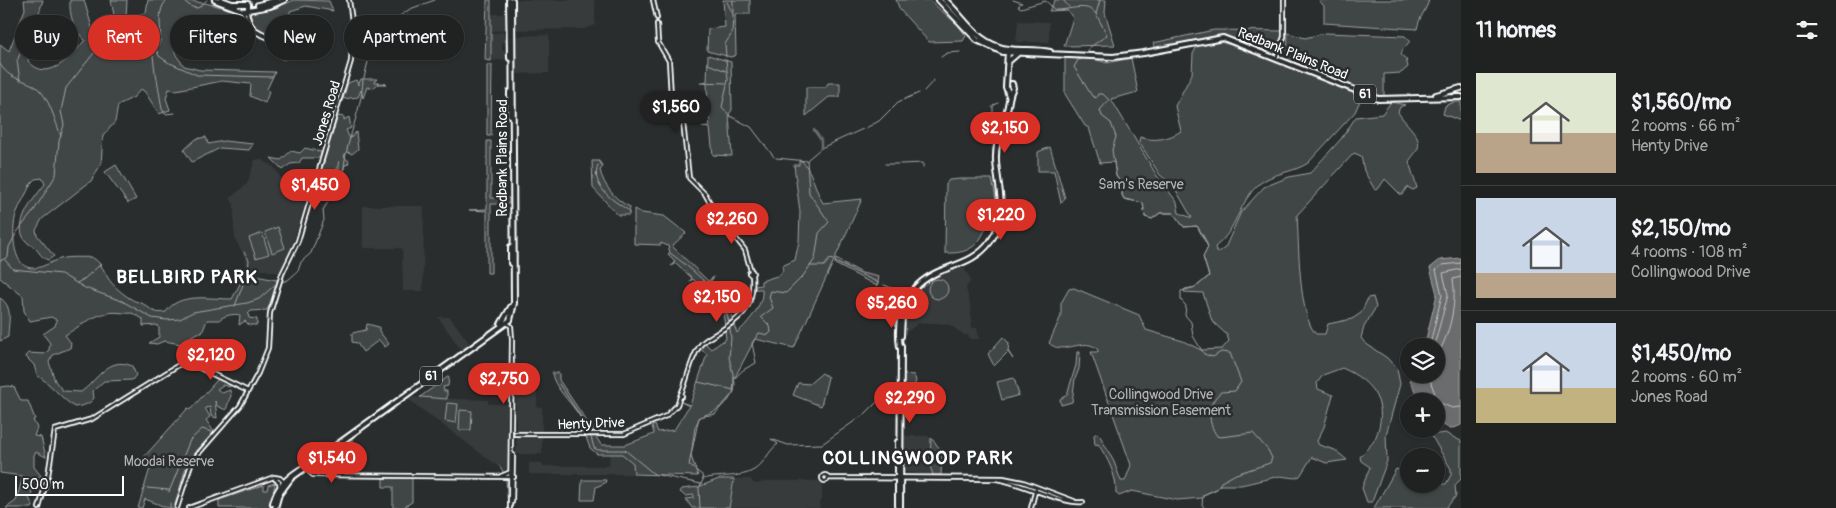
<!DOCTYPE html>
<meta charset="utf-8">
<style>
body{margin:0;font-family:Pangolin,sans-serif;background:#2d2f2f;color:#f1f3f6;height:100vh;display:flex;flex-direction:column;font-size:19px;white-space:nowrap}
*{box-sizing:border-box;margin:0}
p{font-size:16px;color:#a2a4a5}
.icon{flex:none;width:28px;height:28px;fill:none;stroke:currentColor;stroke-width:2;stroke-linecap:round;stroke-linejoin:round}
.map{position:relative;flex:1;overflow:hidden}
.details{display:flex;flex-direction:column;background:#202222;width:375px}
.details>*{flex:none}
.top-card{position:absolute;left:15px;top:15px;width:475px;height:45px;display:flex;gap:10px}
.controls{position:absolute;left:1400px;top:338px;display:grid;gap:10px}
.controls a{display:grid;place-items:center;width:45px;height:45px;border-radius:50%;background:#202222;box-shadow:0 1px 4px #0004,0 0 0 1px #3d3f40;font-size:25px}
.scale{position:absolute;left:15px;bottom:12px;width:109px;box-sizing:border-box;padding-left:5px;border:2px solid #fff;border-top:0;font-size:14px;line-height:18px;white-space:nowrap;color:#fff;-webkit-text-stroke:4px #2a2d2e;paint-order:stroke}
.price{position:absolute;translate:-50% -42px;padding:0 11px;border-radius:18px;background:#d93025;color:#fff;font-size:16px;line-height:32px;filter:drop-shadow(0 1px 2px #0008)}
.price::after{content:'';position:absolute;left:50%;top:30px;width:15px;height:11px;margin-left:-8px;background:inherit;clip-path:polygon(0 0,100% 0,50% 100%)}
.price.on{background:#222;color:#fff}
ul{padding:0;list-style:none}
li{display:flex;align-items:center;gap:15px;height:125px;padding:0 15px}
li+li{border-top:1px solid #3d3f40}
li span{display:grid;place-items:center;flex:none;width:140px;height:100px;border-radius:0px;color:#555}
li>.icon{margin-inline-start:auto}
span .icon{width:60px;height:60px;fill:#fffc;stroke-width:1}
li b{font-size:21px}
h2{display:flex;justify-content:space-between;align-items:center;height:60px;padding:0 15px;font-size:21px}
.tag{padding:0 18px;border-radius:22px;background:#202222;box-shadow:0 1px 4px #0004,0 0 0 1px #3d3f40;font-size:18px;line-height:45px}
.tag.on{background:#d93025;color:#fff}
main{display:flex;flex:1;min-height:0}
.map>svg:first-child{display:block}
.built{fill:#373a3b}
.green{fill:#414445;stroke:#a0a2a2}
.water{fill:#6a6c6d;stroke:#a6a7a7}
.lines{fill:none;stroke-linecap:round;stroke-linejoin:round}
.shore{stroke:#c3c4c5;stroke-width:1}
.stream{stroke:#a6a7a7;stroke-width:1}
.canal{stroke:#6a6c6d;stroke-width:2.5}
.minor-casing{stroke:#fff;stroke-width:6}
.major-casing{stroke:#fff;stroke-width:8}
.minor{stroke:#2a2d2e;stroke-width:2.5}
.major{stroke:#2a2d2e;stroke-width:4}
.labels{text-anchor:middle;stroke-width:5;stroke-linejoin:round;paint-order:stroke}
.shield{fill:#2a2d2e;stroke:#bfc0c0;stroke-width:1}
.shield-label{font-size:12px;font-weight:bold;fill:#fff}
.street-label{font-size:14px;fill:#fff;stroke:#2a2d2e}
.park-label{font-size:14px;fill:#b3b4b5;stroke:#2a2d2e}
.district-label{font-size:19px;font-weight:bold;letter-spacing:1px;fill:#fff;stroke:#2a2d2e}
</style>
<main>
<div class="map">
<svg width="1461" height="508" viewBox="0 0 1461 508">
<rect width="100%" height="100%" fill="#2a2d2e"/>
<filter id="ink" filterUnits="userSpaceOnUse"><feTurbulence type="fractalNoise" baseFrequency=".02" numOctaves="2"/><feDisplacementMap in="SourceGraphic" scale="10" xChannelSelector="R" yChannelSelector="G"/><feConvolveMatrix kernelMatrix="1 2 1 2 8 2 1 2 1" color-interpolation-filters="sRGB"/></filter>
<g filter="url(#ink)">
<path class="built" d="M514,0H595V25L584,29L516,30Z
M491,14H507V30L491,31Z
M1018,21L1049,22V42H1016Z
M508,32V42H502V50H508V59L491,61V33Z
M549,35V73L515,74V36Z
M260,159L274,167L288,189L307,197L292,246L279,273L266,270L247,271L246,260L235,239L234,229V204L230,198L247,184L255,160Z
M363,206H424L423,291H403L402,248H363Z
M963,266L971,280L966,288L971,308V328H977L979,339H970L968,335H964L950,325L936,323H919L908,331L903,330L906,309L918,289L938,275Z
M438,317H450L470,344L461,350Z
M516,380H537V407H542V432H516Z
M405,397L488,400V404H509V470H504L501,465L499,467Z
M903,436H928L930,439V465L933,475L903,472Z
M517,437H542V454H516Z
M610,454H622L634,463V474H529V463H542L543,466H609Z
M329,455L339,473L313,472L312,468Z
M734,479H751L753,483L757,484L768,481H819L822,484V500L819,504L820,508H729Z"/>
<path class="green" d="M24,0H43L31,39L28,61C48,84 71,57 85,40C74,31 69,15 70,0H84L93,31L115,20L111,0H127L126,17L146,13L148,0C179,0 213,0 241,15L242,22L236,25L174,27L173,45L176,55L184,66L200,70L275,72L267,89L269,92L265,103L250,96L251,84L222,81L176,90L169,89L166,98L170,110L159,114L145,92L141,89L134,97L118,105L115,122L103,136L101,164L91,181L42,219L36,230L37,235L54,256L48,260C40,257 40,252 34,247C31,245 27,243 25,240C12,223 36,196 45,184L42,178L35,179L31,183C27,193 20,204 16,214C12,228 11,266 31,268C42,269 49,262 60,259C69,256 81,258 91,257C100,261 103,269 108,278C112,285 124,295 131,299C135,302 141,302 145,305C153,311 156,314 166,312C179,292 210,299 232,299L242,280L255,276L277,280L275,293L267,310L251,311L248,314L249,318L257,319V325H249L245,321L239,325L240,315C234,313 223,316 219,320H207L202,333H197L190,337L189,342L196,350L193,357H184L186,354L181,344L164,341L157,344L149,343L159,337V328L157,325L143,326V319L132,313C124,314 116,311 108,313C93,315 79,327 65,335L71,343L70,348L53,355L49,362L55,381L63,391L81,392C97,381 108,355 132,366L136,375L132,380L104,381L93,391L94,398C89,405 82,406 74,407C60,397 51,384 37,375L34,365L26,357L28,353L44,354L49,350L50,343L43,334L55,326L57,320L51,317L30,321L24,311L23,296L0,278V44L9,51L25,9Z
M294,0L329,1L333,11L306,6L290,11L288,39H291V48L286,47L279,38L254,27L250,13L276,8Z
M487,0H491V61L485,60Z
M723,0H750V14H735L736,55L731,57L707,51L708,29L725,27Z
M896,0H929L958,25L966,36L963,41L929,42L900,10Z
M1055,0H1106L1105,13L1115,45L1064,46L1073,18L1067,10L1049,11Z
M1319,0H1429C1426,11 1419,17 1417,29L1324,23V6Z
M1214,30L1283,31L1277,49L1271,52L1219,35L1155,49L1153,43Z
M1288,33L1305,38L1325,33L1405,36L1410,41L1403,49L1401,55L1406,59L1408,67L1401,73L1384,74V97L1378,96L1287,59Z
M1216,41C1267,52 1313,78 1362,96L1355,112L1308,163C1293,173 1274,172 1259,184C1239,201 1236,232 1215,247L1217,253L1225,248L1241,212L1264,187L1289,177L1310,173L1341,139L1356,117L1382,114L1391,102L1405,105L1400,107L1398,112C1403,122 1422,135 1418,148C1417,152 1411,157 1409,162L1417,188L1413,190L1407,187L1402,195L1400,194L1385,179L1379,188L1375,190L1364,171L1361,156L1354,153L1297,215C1299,242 1298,316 1316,334H1325L1328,324L1352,319L1361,313L1368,298L1373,297L1376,307L1364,327L1361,338L1365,343L1387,358L1397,369L1400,384L1386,435L1387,461L1372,502H1367L1362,488L1370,467L1361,461L1360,457C1364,451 1372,445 1375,439C1390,405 1373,381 1342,368L1323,375L1317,383L1318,389L1333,395L1324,427L1317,441L1319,445L1335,450L1347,460L1326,463L1312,457L1300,476L1295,478L1280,476L1241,485H1220C1215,492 1206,491 1202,498L1177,500L1132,491L1119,496L1116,493C1117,476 1108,459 1098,444L1095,445L1094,435L1097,433L1100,436L1114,462L1121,481H1125L1131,465L1091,352H1098V350C1085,335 1063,357 1049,343L1061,316V303L1069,289L1074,288L1139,315L1146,330L1183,341L1201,350L1222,349L1229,341L1227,335L1212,321L1203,293L1184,292L1185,289L1196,287L1209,276L1203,257L1208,247L1197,226L1184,227L1173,213H1160L1152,219L1145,217L1143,203L1124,199L1122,195L1123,186L1116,176L1114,162L1100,163L1089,128L1085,126L1065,94V58L1088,57L1107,63L1131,58L1138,92L1111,99L1157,176L1177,202L1179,213L1192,218L1177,192L1169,182L1160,175L1139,142L1140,137C1154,142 1169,139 1181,131L1175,106L1192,74L1193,54L1197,46Z
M708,55L731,62L732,110L729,114L732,156L713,155L710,128L702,127L710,126L709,117H684L694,111L696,113L708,111L707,83H700L707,81Z
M487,65H492L491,136H487Z
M361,79H377L374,82L387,84H378L373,88L367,87L363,98L361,90L358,97L343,99L348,83L356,80L358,85Z
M828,83H840V97H829L806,116V87H826Z
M1454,102H1461V121L1443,114L1445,106Z
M338,116L344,117V120L349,117L351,128L346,130L350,139L356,132L358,149L352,154L348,152L345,154L344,157L349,161L348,164L345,165L342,174L343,180L339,177V161L336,173L332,171L329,174L326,172V179L319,178Z
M206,137L208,144L224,141L253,144L249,150L220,148L192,162L184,150L196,139Z
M487,141H491V198H509V204H491V273H487V211L469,210L487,209Z
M1050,147L1065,198L1061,203L1054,171H1038V152Z
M305,148L321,152L320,158H302L299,163L290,164L283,170L271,158L281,160L291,151L300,153Z
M592,161H599L603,167L600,170C603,185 616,201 630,207L629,215H618L593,188Z
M799,161H802C813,172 815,190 823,203L862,199L794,348L755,339L734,379L733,393L728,401L715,411L700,417L695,427L691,456L698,476L634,474L633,463L622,454H597L590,448L586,437H596L601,445H625L654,434L652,426L655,425L658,432L674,430L689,406L681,402L690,405L707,354L699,348L704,342L711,349L726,339L725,330L734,325L737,333C748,323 764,305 762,289H755V286L761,285V281L780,275L783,270L782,266L795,260L799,241L800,212L794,165H799Z
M116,165L136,199L128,203L105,172Z
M960,179H992C994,190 998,200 994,211C992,214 989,217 988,221C981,245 970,254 945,253L946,184L949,180Z
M634,209L642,213L664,216L686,233L672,246L708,281L714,277L710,282L721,294L727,291L722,296L730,309L733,321L725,326L723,313L719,306L713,307L718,304L693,279L689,282L692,278L676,263L671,266L675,261L668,254L670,252L668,246L661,243V245L634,244Z
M278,227L285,248L272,253L265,232Z
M262,233L269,254L256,258L249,238Z
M836,259L862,273L879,277L877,286L835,264Z
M928 289a10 10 0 1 1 20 0a10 10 0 1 1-20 0Z
M882,290L897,297L896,308L877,304Z
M0,298C14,307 8,322 8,337L0,341Z
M367,324L379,327V331L389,344L385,347L379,340L363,352L357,343L352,342V333L366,330Z
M1003,337L1009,343L1008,351L1013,359L1008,352L994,366L988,354Z
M1077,352H1080L1079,369L1075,379L1072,402L1061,405L1060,399L1067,395L1076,365Z
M552,373H559V380L588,423H593V432H585C585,412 554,392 552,373Z
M822,373L828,377L821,406L793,395L798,383L809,384Z
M903,374L914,375L916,381L912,391H903Z
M449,376L448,386L443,387L444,391H447V399L420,397Z
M1014,378L1019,395L1002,400L997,382Z
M218,379L232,385L229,387L223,385L217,389L222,393L230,390L231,396C228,401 228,405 226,410L217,406L215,401L217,418L211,416L210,407L205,408L210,417L206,420L214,432L188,460L174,508H168L145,499L142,508H138L151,465L144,457L188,408L191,409Z
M9,386L14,387L21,401H28L35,419L33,420L37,428L34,436L41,437L46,457L36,452L34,455V467L42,477H37L31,486L32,494L29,498L33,506L32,508H6L16,501L23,476L0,473V387Z
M447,403L458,404L456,423L445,421Z
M460,410L472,411L471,430H459Z
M1445,433L1461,441V479L1455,485L1456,496L1446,508H1374L1396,469L1409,473V484H1446L1451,475V469L1431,435Z
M352,438L353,473H339L331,454Z
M931,438L942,451L941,475H933L930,466Z
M383,478H412V502L402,508H393V487H383Z
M719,479H734L729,508H692L686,499L694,498V495L685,496L680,492L682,489L698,487Z
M582,480H606L605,483L596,487L594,500H581Z
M275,483L271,508H219V500L264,485V490H267L268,485Z"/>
<path class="water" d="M1461,258V425C1450,431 1446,427 1436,420V401H1420L1410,381L1414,374H1436V346H1421L1423,339H1426L1437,294L1430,268L1440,260Z"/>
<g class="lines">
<path class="shore" d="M1427,346L1431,340L1442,295L1436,270L1442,265L1461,263
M1434,346L1448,295L1443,273L1461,269
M1436,357C1450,335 1457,304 1453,279L1461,277
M1432,374L1431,383L1438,402L1452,408L1461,407"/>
<path class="stream" d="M182,0L192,7L198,8L207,0
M1013,0L1022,3L1018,6L1021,8L1045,1C1051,3 1051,10 1058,10C1069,10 1088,2 1096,14
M1063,0L1069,7
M1100,0L1096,14L1107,35L1089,48L1085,58L1078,60L1074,67L1092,96L1096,98L1098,94H1103L1109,100L1100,110L1102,116L1111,123L1116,137L1112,150L1116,176L1123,186L1122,195L1124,199L1143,203L1145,217L1152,219L1160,213H1173L1184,227L1197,226C1201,232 1206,239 1208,247L1203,257L1209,276L1196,287L1181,291V300L1186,306L1185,315L1191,322L1193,336L1204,354L1213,357L1221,352L1230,353L1241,382L1235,391L1221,392C1207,403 1207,422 1217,436L1220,437L1253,433L1268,450L1272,458L1270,463L1236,474L1221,482L1217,489L1203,495L1202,505L1205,508
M727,2L733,14L732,33
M733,12V0
M374,40L389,47
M152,48L155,72
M156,49L159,56L169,63
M726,57L725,44L731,35
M941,57L947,53L960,52
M18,59L26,37L28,21
M17,60L20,81
M726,60L728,80L722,107L730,116L751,127L774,157
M170,63L197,75L272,77
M0,64C9,80 23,78 36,87C49,96 55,121 61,136
M708,64L726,71
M156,73L162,109L165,114L175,113
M364,78L375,33L410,9L435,0
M700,82L726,83
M924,91L934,80
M989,121L993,115V106L998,103
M866,128L879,121L898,102L919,93
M776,158L807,161
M885,164H898
M900,164L923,163V167
M598,165C590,186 613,201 628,210
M330,199L344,185C340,150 362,115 363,79
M244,252L249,260L248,271
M670,253C693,270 723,293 729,322
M5,260L13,269L61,274L85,288L122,301L152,318L167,320L180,319L193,312L247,303L259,299L277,283
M0,261L8,257L9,247L17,232L33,212L56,175L59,141L64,125L61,111L66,88L98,48L115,33L131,28L145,45L155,48C168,41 152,14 167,0
M835,262L879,283
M810,266H824L830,259L833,260
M282,282L288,280L298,271L301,262L311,253L324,220L323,210L328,202
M77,283L84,279L101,264
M884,285L897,290
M235,306L244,282
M734,379L743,370L756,363L752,343L759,333L768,335L771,332L770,326L761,317L773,308L769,297L771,291L786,293L803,276L815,259L819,233L829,222L809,193L807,160L821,148L863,129
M698,382L734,390
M559,384L586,424L588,432
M591,437L594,448L598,450H625L654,474L701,484
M183,459H189
M500,466L504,473
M506,479L508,508
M703,479C719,474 740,479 754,470C765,463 768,451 778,444L771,439L788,445L822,444L866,413L879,400L892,396
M147,488L169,490
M169,492L190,440L202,429L212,432
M170,508V503
M700,508L699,488L703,480L702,475L689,465L699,417L715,414L734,392L735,383L729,357L731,339L730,328"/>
<path class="canal" d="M814,130L821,140V148"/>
<defs>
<path id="minor" d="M653,0L657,18
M247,11C250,41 275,28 285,52
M243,12L253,31L278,42L282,52
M657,24L658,42L669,61L671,96L683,122L689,178L705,194L716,213
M281.5 54a2.5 2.5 0 1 1 5 0a2.5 2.5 0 1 1-5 0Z
M1276,58L1284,37V0
M716,217H719V213
M719,217L745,250L751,271
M752,271L753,273L751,275L749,273Z
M507,323L511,326L512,339L510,508
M681,394C688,379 690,360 699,347C703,340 711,337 717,333C743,317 755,307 752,275
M515,434H624L666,416L677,405L681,394L682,396L680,397
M305,468L313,475L514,477
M822 478a3 3 0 1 1 6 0a3 3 0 1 1-6 0Z
M501,476L511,472
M871,477L1003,478L1023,482L1074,501
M828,478L996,479C1022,482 1062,505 1083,502
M275,479L279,482L280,487
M512,502L513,455
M39,508L48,476L55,430L92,419L185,361L248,391
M177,508L192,461L240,406L258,373L268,348L270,313L282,274L298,241L351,61L353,28L349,0
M189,508L274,477L280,478L285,483
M1031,508L1036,488"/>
<path id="major" d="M215,0L244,11L248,10V4H242
M221,0L232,4H242
M509,0L510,58
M939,0L977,40L1003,52L1113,57L1144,53L1223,38L1378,99L1461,97
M945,0C965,18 977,45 1008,49C1022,51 1036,49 1050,52
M258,5L277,0
M248,10L270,6L284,0
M1008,51L1006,87L1009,96
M1010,60L1018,53
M510,92V115
M1436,95L1461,88
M511,247V263
M501,324L511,307
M901,336L902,316
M900,347C895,314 907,286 938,272C957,264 977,260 990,242C1009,215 998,191 996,161C995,143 1002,127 1007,110C1009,103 1009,94 1013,88L1012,84
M273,503C277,487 287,478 301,469
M275,508L279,494L291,478L510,320L514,303L512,0
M898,508V442
M900,508L901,346"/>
</defs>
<use href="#minor" class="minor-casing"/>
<use href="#major" class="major-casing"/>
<use href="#minor" class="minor"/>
<use href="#major" class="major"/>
</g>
</g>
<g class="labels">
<g class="shield">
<rect x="1354" y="84.5" width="22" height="19" rx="4"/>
<rect x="420" y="366.5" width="22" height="19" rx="4"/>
</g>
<g class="shield-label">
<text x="1365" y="98">61</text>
<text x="431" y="380">61</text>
</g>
<g class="street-label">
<text transform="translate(1293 53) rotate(22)" y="5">Redbank Plains Road</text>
<text transform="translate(326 113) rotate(-73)" y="5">Jones Road</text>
<text transform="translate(502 158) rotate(-90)" y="5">Redbank Plains Road</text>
<text transform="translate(591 423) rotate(-2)" y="5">Henty Drive</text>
</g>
<g class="park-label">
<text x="1141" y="189">Sam's Reserve</text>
<text x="1161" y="399">Collingwood Drive<tspan x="1161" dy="16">Transmission Easement</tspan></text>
<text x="169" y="466">Moodai Reserve</text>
</g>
<g class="district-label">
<text x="187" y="283">BELLBIRD PARK</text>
<text x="918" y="464">COLLINGWOOD PARK</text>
</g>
</g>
</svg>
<div class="controls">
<a><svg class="icon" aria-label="layers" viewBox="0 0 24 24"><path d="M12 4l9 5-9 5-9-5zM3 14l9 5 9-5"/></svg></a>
<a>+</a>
<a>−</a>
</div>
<div class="scale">500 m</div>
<b class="price on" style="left:676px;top:133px">$1,560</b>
<b class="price" style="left:1005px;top:154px">$2,150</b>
<b class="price" style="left:315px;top:211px">$1,450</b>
<b class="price" style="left:1001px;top:241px">$1,220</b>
<b class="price" style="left:732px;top:245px">$2,260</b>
<b class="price" style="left:717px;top:323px">$2,150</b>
<b class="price" style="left:892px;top:329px">$5,260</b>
<b class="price" style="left:211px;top:381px">$2,120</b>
<b class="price" style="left:504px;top:405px">$2,750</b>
<b class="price" style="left:910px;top:424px">$2,290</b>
<b class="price" style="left:332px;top:484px">$1,540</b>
<div class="top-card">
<a class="tag">Buy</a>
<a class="tag on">Rent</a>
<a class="tag">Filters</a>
<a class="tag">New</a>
<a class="tag">Apartment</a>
</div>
</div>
<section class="details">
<h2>11 homes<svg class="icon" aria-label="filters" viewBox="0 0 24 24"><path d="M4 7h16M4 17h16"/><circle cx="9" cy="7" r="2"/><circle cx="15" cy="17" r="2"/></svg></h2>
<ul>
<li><span style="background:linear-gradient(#dfe7d0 60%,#b9a48a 0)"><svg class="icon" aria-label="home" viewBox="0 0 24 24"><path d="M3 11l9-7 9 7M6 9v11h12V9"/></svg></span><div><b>$1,560/mo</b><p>2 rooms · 66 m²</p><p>Henty Drive</p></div></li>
<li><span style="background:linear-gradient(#c9d6e8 75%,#b9a48a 0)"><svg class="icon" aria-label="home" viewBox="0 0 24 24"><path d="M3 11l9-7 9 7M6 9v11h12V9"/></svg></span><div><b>$2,150/mo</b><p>4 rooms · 108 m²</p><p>Collingwood Drive</p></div></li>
<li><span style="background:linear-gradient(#c9d6e8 65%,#c2b280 0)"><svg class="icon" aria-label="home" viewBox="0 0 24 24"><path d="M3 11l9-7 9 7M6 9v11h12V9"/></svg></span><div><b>$1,450/mo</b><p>2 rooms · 60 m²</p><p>Jones Road</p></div></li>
</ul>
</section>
</main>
